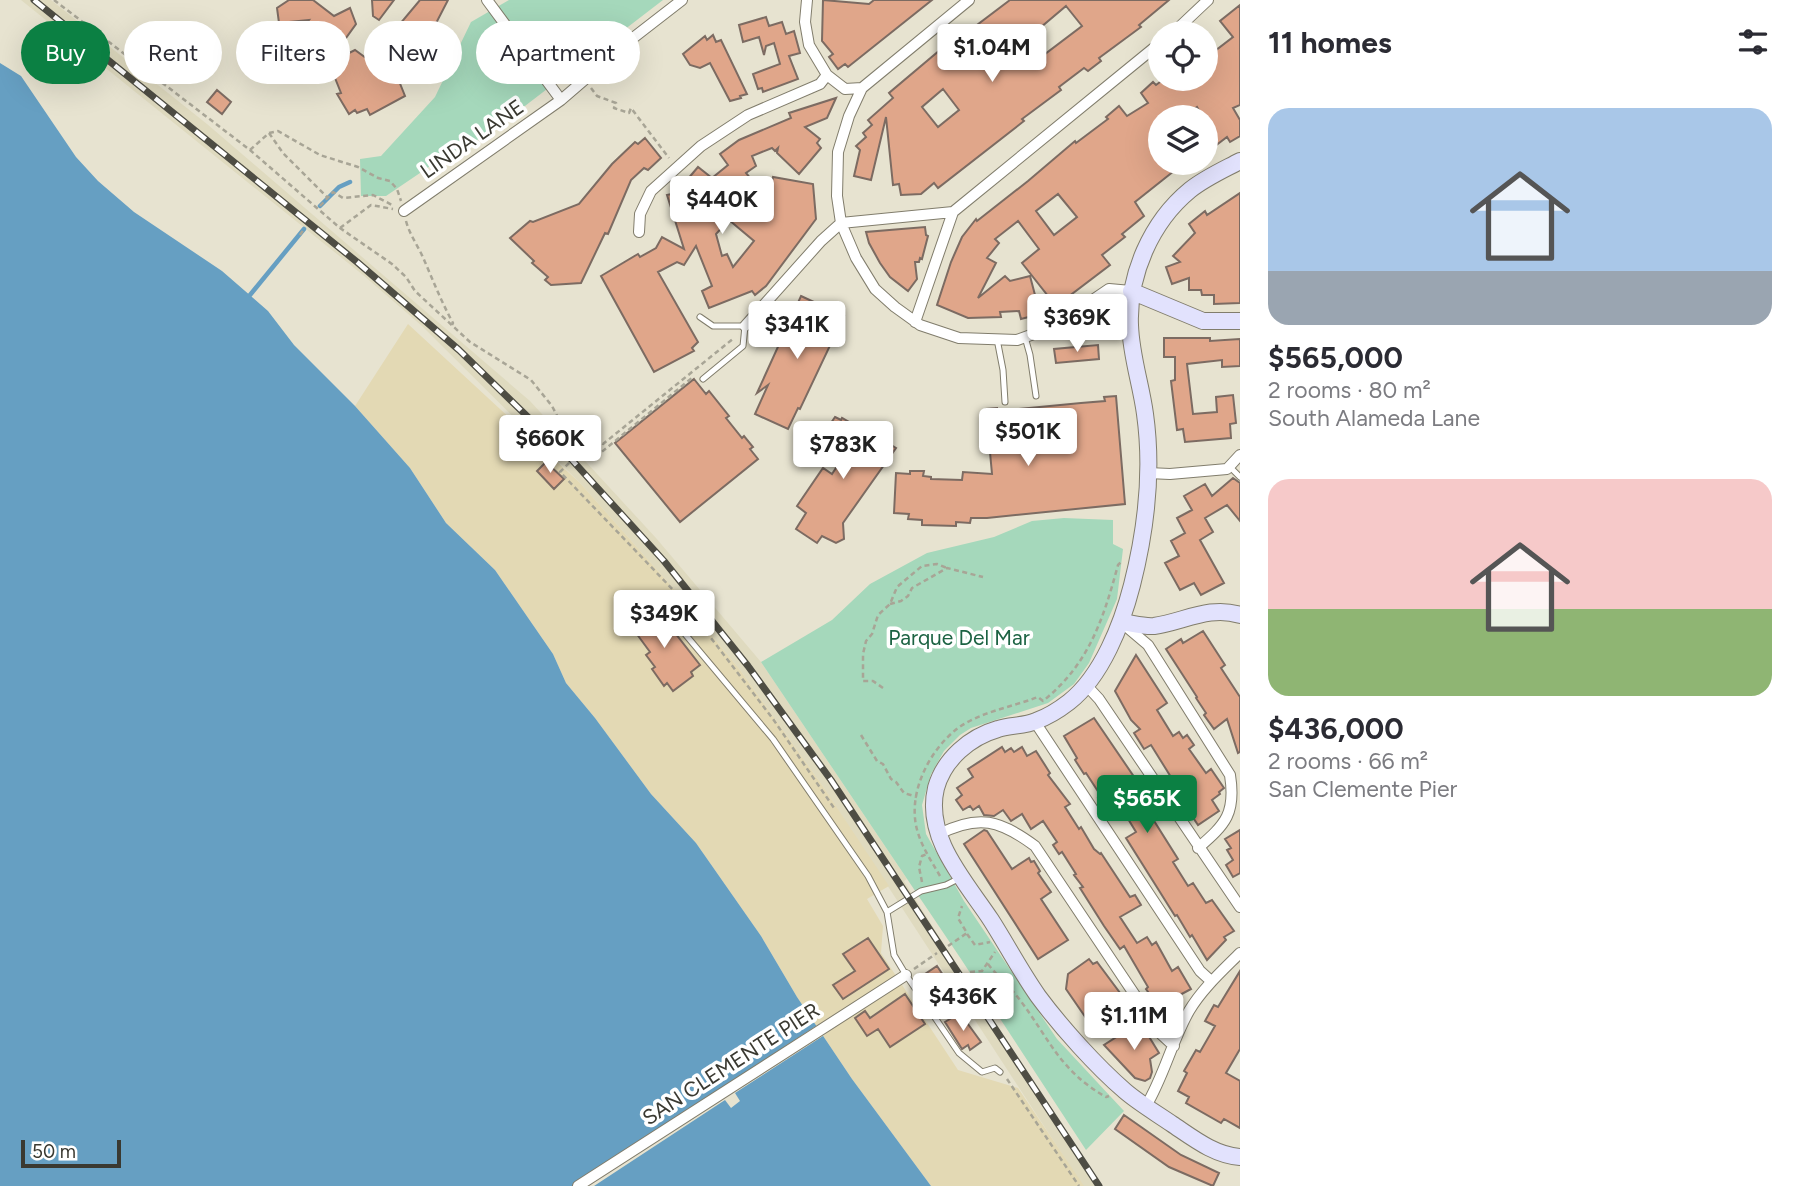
<!DOCTYPE html>
<meta charset="utf-8">
<style>
body{margin:0;font-family:Figtree,sans-serif;background:#f2f2f3;color:#2b2b33;height:100vh;display:flex;flex-direction:column;font-size:26px;white-space:nowrap}
*{box-sizing:border-box;margin:0}
p{font-size:23px;color:#7c7c81}
.icon{flex:none;width:38px;height:38px;fill:none;stroke:currentColor;stroke-width:2;stroke-linecap:round;stroke-linejoin:round}
.map{position:relative;flex:1;overflow:hidden}
.panel{display:flex;flex-direction:column;background:#fff;width:560px}
.panel>*{flex:none}
.hud{position:absolute;left:21px;top:21px;width:665px;height:63px;display:flex;gap:14px}
.fabs{position:absolute;left:1148px;top:21px;display:grid;gap:14px}
.fabs a{display:grid;place-items:center;width:70px;height:70px;border-radius:50%;background:#fff;box-shadow:0 7px 28px #0002;font-size:35px}
.scale{position:absolute;left:21px;bottom:18px;width:100px;box-sizing:border-box;padding-left:7px;border:4px solid #3a3931;border-top:0;font-size:19px;line-height:24px;white-space:nowrap;color:#3a3931;-webkit-text-stroke:5px #fff;paint-order:stroke}
.price{position:absolute;translate:-50% -60px;padding:0 16px;border-radius:7px;background:#fff;color:#222;font-size:23px;line-height:46px;filter:drop-shadow(0 2px 4px #0008)}
.price::after{content:'';position:absolute;left:50%;top:42px;width:21px;height:16px;margin-left:-10px;background:inherit;clip-path:polygon(0 0,100% 0,50% 100%)}
.price.selected{background:#0b8043;color:#fff}
ul{padding:0;list-style:none}
li{display:grid;align-content:center;gap:14px;height:371px;padding:0 28px}
li span{display:grid;place-items:center;height:217px;border-radius:21px;color:#555}
li>.icon{margin-inline-start:auto}
span .icon{width:126px;height:126px;fill:#fffc;stroke-width:1}
li b{font-size:30px}
h2{display:flex;justify-content:space-between;align-items:center;height:84px;padding:0 28px;font-size:30px}
.chip{padding:0 24px;border-radius:32px;background:#fff;box-shadow:0 7px 28px #0002;font-size:24px;line-height:63px}
.chip.selected{background:#0b8043;color:#fff}
main{display:flex;flex:1;min-height:0}
.map>svg:first-child{display:block}
.built{fill:#dfdabf}
.green{fill:#a5d8bb}
.sand{fill:#e3d9b4}
.water{fill:#669fc2}
.pier{fill:#e7e3d0}
.lines{fill:none;stroke-linecap:round;stroke-linejoin:round}
.stream{stroke:#669fc2;stroke-width:4.5}
.building{fill:#e0a68a;stroke:#7c6b62;stroke-width:2;fill-rule:evenodd}
.lane-casing{stroke:#817d6c;stroke-width:7}
.street-casing{stroke:#817d6c;stroke-width:12}
.secondary-casing{stroke:#817d6c;stroke-width:18}
.path{stroke:#a8a596;stroke-width:2.5;stroke-dasharray:5 3.5;stroke-linecap:butt}
.lane{stroke:#fff;stroke-width:5}
.street{stroke:#fff;stroke-width:10}
.secondary{stroke:#e2e2fd;stroke-width:16}
.rail-casing{stroke:#4e4d44;stroke-width:7}
.rail{stroke:#fff;stroke-width:4.5;stroke-dasharray:13;stroke-linecap:butt}
.labels{text-anchor:middle;stroke-width:7;stroke-linejoin:round;paint-order:stroke}
.street-label{font-size:21px;fill:#3a3931;stroke:#fff}
.park-label{font-size:21px;fill:#1c6343;stroke:#fff}
</style>
<main>
<div class="map">
<svg width="1240" height="1186" viewBox="0 0 1240 1186">
<rect width="100%" height="100%" fill="#e7e3d0"/>
<path class="built" d="M21,0H51L207,124L530,401L656,538L761,662L907,879L904,881L955,962L1101,1186H1083L822,785L740,670L673,588L580,483L422,326L363,275Z"/>
<path class="green" d="M509,0H663L487,135L448,154L386,196H361L360,159L381,156L435,97L471,22Z
M1064,518L1113,520V544L1123,549L1117,599L1089,663L1074,684L1048,703L971,728L960,735L944,751L931,774L922,805L926,834L964,901L1057,1039L1124,1111L1086,1150L961,959L761,662L832,620L870,584L927,553L994,537L1032,521Z"/>
<path class="sand" d="M408,324L580,483L673,588L740,670L822,785L889,886L867,899L883,926L881,953L958,1070L1018,1088L1084,1186H931L852,1079L797,997L761,936L696,843L651,794L595,718L566,683L553,654L495,570L446,523L410,468L355,406Z"/>
<path class="water" d="M0,63L21,76L76,157L98,181L134,212L222,271L268,311L294,345L355,406L410,468L446,523L495,570L553,654L566,683L595,718L651,794L696,843L761,936L797,997L852,1079L931,1186H0Z"/>
<path class="pier" d="M819,1024L826,1034L735,1093L740,1101L731,1108L725,1100L594,1186H572Z"/>
<g class="lines">
<path class="stream" d="M320,206L339,187L350,182
M250,295L304,229"/>
</g>
<path class="building" d="M289,0H313L334,16L350,8L356,24L333,56L316,43L312,47L297,35L309,20L279,23L277,8Z
M372,0H394L379,20L373,16Z
M420,0H448L431,33L406,66L395,71L405,96L370,115L367,109L357,113L355,110L349,114L337,94L341,93L329,63L355,50L370,61L374,56L377,63L376,53L382,45L384,49L399,25Z
M823,0L869,4L874,0H932L848,67L845,64L838,69L829,57L833,54L822,41Z
M1010,0H1169L1139,25L1141,27L1099,58L1101,61L1088,71L1084,68L1059,87L1061,90L1022,119L1024,121L938,188L934,183L921,194L901,195L899,184L893,185L886,117L871,180L854,176L860,150L856,146L866,137L863,133L872,125L868,120L893,98L889,93L959,34L961,37ZM1066,6L1082,26L1041,57L1027,39ZM943,89L959,110L938,127L922,107Z
M1240,5V105L1233,108L1240,120V136L1230,142L1227,137L1215,146L1206,132V117H1203L1197,107L1185,116L1179,108L1168,117H1160V163H1184L1135,202L1144,216L1122,234L1125,237L1102,255L1110,265L1056,306L1022,263L1039,249L1018,221L995,239L999,243L987,258L996,263L978,298L1005,276L1010,281L1030,276L1040,314L1021,319L1019,311L1000,312L1001,317L968,318L937,305L951,262L962,237L976,219L977,221L1028,181L1075,141L1076,143L1108,119L1106,117L1119,106L1127,116L1148,103L1141,93L1153,82L1156,85L1164,79H1206V74L1211,69L1207,63L1214,58L1211,54L1233,37L1220,21ZM1058,194L1077,217L1054,235L1036,211Z
M766,17L769,26L782,22L786,34L794,31L800,53L789,56L798,79L763,92L762,88L758,89L753,74L780,64L774,43L766,46L764,55L759,37L743,42L739,25Z
M713,35L716,42L721,40L747,94L740,96L741,98L730,101L710,63L700,68L690,65L683,54L705,36L707,40Z
M217,90L231,102L222,114L207,102Z
M836,98L827,118L805,127L820,139L817,143L821,148L799,174L777,153L778,148L775,151L772,148L752,156L756,166L746,173L768,200L773,177L813,184L816,219L766,286L755,295L752,291L709,308L702,291L712,286L696,246L684,265L677,262L658,272L698,342L692,348L694,351L654,372L601,276L638,254L640,257L656,248L662,237L684,249L667,195L676,193L698,167L712,178L728,165L720,154L739,140L791,118L789,113ZM729,220L754,241L733,267L727,254L722,256L716,234Z
M645,138L661,158L648,170L644,168L631,180L608,234L605,233L581,283L551,285L545,280L548,277L532,263L534,261L510,238L530,221L533,222L579,204L612,164L635,142L638,144Z
M1240,193V303L1214,304V295H1202L1201,290H1189V278L1172,284L1166,267L1180,262L1173,256L1195,233L1189,224L1205,211L1207,215Z
M925,227L926,235L928,236L922,259L920,258L919,262H915L917,279L908,291L890,277L880,263L869,243L866,232Z
M801,296L844,316L800,409L798,408L788,429L755,414L768,385L757,393Z
M1164,338H1210V341L1240,339V366L1222,367V360L1187,364L1193,414L1217,412L1216,397L1233,395L1236,423L1230,424L1231,438L1185,442L1183,429L1177,430L1171,381L1175,380V357H1164Z
M1098,345L1099,359L1056,363L1054,349Z
M694,379L706,394L709,391L729,416L726,418L742,438L744,436L753,447L750,449L758,459L680,522L615,443Z
M1116,396L1125,504L987,518H971L970,523L956,522V526L922,525V520L908,519L909,514L894,513L896,473L910,474V471H924L923,476L931,477V479L962,480L963,472L992,474L986,409L997,408V411L1081,403L1105,401L1104,397Z
M835,417L841,420L842,418L865,431L875,427L883,433V440L896,448L843,523L844,539L836,543L822,536L817,543L796,529L806,513L797,506L823,468L832,474L843,457L836,450L842,440L832,434L834,429L829,426Z
M546,462L564,479L554,489L537,471Z
M1233,478L1240,483V521L1227,505L1205,518L1213,532L1200,540L1224,583L1201,595L1194,583L1180,590L1165,563L1179,556L1171,541L1185,533L1177,518L1192,510L1184,496L1205,484L1212,496Z
M649,607L671,636L675,633L700,665L691,672L693,676L673,691L667,683L664,686L652,669L655,667L646,655L650,652L628,622Z
M1203,631L1225,665L1221,668L1240,697V752L1238,753L1227,719L1214,729L1204,715L1206,713L1196,698L1197,697L1166,649L1181,639L1183,643Z
M1136,655L1167,703L1157,710L1173,736L1179,732L1183,738L1187,735L1194,745L1189,749L1206,773L1211,769L1224,788L1219,792L1220,794L1212,800L1219,811L1198,825L1176,792L1179,790L1151,745L1144,749L1134,733L1140,729L1131,720L1115,691Z
M1094,718L1158,812L1151,816L1178,859L1173,862L1188,886L1193,883L1206,903L1212,900L1234,931L1224,937L1226,940L1207,960L1192,935L1190,937L1177,915L1175,916L1126,838L1136,832L1122,809L1110,817L1098,798L1101,796L1086,773L1084,774L1075,760L1077,758L1064,736Z
M1002,747L1005,752L1011,748L1014,752L1022,747L1027,756L1036,751L1050,773L1048,775L1070,804L1065,807L1079,829L1081,827L1094,849L1100,854L1101,853L1130,897L1135,895L1141,905L1120,917L1137,943L1147,937L1152,945L1156,942L1172,971L1178,967L1191,989L1176,997L1181,1006L1170,1022L1146,989L1148,987L1124,946L1120,949L1104,926L1080,888L1083,887L1074,875L1076,874L1062,852L1059,854L1053,845L1057,842L1043,821L1031,829L1022,814L1011,821L1003,810L994,816L984,815L979,806L973,810L970,806L963,810L956,800L962,795L957,788L973,777L968,769Z
M984,830L987,831L1012,869L1029,858L1031,862L1034,861L1040,871L1038,873L1051,892L1041,899L1068,940L1038,959L964,844Z
M1240,830V873L1233,877L1226,865L1233,860L1227,850L1231,848L1225,839Z
M868,938L889,969L843,999L833,985L855,971L843,954Z
M1089,959L1093,964L1097,962L1123,997L1086,1018L1066,989L1068,974Z
M937,966L951,987L936,997L922,976Z
M1240,971V1049L1226,1073L1240,1081V1128L1224,1119L1221,1123L1186,1103L1189,1097L1178,1091L1187,1073L1184,1071L1196,1050L1200,1052L1215,1026L1205,1021L1214,1005L1218,1007Z
M905,994L925,1024L890,1047L878,1029L867,1036L855,1018L865,1011L870,1018Z
M958,1014L963,1021L965,1020L981,1042L970,1050L968,1045L962,1049L945,1022Z
M1140,1022L1159,1053L1150,1059L1152,1072L1150,1078L1145,1081L1135,1078L1104,1045Z
M1124,1115L1181,1155L1219,1173L1213,1186L1169,1167L1115,1129Z"/>
<g class="lines">
<defs>
<path id="lane" d="M700,317L713,326H745L743,346L703,379
M1025,337L1030,355L1036,396
M997,339L1003,370L1005,402
M1230,467L1240,477
M659,603L773,739L868,876L887,912L894,955L906,975L959,1053L982,1072L995,1068L1000,1072
M887,912L921,891L946,885L960,878"/>
<path id="street" d="M487,0L561,100
M807,0L805,22L809,45L827,75L845,89L862,88
M969,0L862,88L849,116L838,152L837,196L841,223L856,258L875,289L895,307L920,325L959,338L1017,340L1053,327L1109,289L1131,291
M1173,33L1208,0
M404,211L561,100L633,38L682,0
M841,223L953,212
M639,232L640,214L651,191L701,146L748,115L820,84L827,75
M915,322L953,212L1160,43
M745,326L821,241L841,223
M1148,473L1170,474L1227,469L1240,455
M1122,623L1148,645L1230,775C1236,813 1226,824 1198,848
M1086,685L1099,699L1240,907
M1035,722L1200,971L1211,981
M939,834C979,814 1000,820 1035,846L1161,1034L1174,1046
M1146,1106C1164,1076 1172,1041 1189,1011C1202,989 1222,971 1240,953
M578,1186L906,975"/>
<path id="secondary" d="M1240,161C1223,170 1205,178 1190,190C1151,222 1128,275 1130,325C1131,356 1141,384 1145,414C1153,471 1146,530 1132,585C1122,624 1102,676 1069,702C1060,709 1047,717 1036,721C1025,726 1010,725 998,729C970,737 944,759 936,788C924,838 966,882 991,920C1007,945 1021,972 1038,996C1061,1027 1096,1066 1125,1091C1139,1103 1156,1113 1172,1124C1193,1138 1214,1155 1240,1157
M1131,291L1203,321H1240
M1121,622C1131,623 1144,627 1154,626C1183,622 1210,605 1240,615"/>
</defs>
<use href="#lane" class="lane-casing"/>
<use href="#street" class="street-casing"/>
<use href="#secondary" class="secondary-casing"/>
<path class="path" d="M54,0L250,150L340,228L392,264L406,277L415,291L470,342L531,380L552,406L564,429L577,442L578,454L560,472L678,595L773,719L834,808
M591,88L597,96L616,103L614,108L629,113L631,108L669,158
M269,133L283,153L328,198
M250,150L269,133L278,131L320,155L358,167L378,178L390,181L397,189L401,201
M320,206L333,192L343,198L373,195L394,206
M406,221C410,236 419,247 425,262C434,283 442,303 453,323L452,325
M340,228L371,205L393,209
M300,235L304,229
M578,452L596,436L603,444L734,338
M578,452L598,455L693,377
M890,604L901,601L908,596L912,588L947,568L983,577
M883,688L873,681H863V654L866,641L872,634L878,615L890,604L897,587L922,566L937,564L947,568
M861,735L877,761L883,764L891,779L896,782L904,793L917,797
M940,876C932,862 923,849 918,833C906,796 928,751 958,728C980,712 1012,707 1038,697L1043,701C1089,664 1103,620 1118,565L1122,561
M922,882L919,867L922,856L927,854
M967,934L975,945L990,942
M948,946L967,933L958,918L962,906
M988,964C998,977 1010,987 1020,1000C1050,1040 1060,1071 1106,1097L1109,1096
M914,969L937,953
M970,972L982,971L995,952
M1007,1079L1079,1186"/>
<use href="#lane" class="lane"/>
<use href="#street" class="street"/>
<use href="#secondary" class="secondary"/>
<defs>
<path id="rail" d="M34,0L357,262L459,350L572,460L664,561L748,666L831,780L1099,1186"/>
</defs>
<use href="#rail" class="rail-casing"/>
<use href="#rail" class="rail"/>
</g>
<g class="labels">
<g class="street-label">
<text transform="translate(472 139) rotate(-35)" y="7">LINDA LANE</text>
<text transform="translate(731 1064) rotate(-33)" y="7">SAN CLEMENTE PIER</text>
</g>
<g class="park-label">
<text x="959" y="645">Parque Del Mar</text>
</g>
</g>
</svg>
<div class="fabs">
<a><svg class="icon" aria-label="locate" viewBox="0 0 24 24"><circle cx="12" cy="12" r="6"/><path d="M12 2v4M12 18v4M2 12h4M18 12h4"/></svg></a>
<a><svg class="icon" aria-label="layers" viewBox="0 0 24 24"><path d="M12 4l9 5-9 5-9-5zM3 14l9 5 9-5"/></svg></a>
</div>
<div class="scale">50 m</div>
<b class="price" style="left:992px;top:84px">$1.04M</b>
<b class="price" style="left:722px;top:236px">$440K</b>
<b class="price" style="left:1077px;top:354px">$369K</b>
<b class="price" style="left:797px;top:361px">$341K</b>
<b class="price" style="left:1028px;top:468px">$501K</b>
<b class="price" style="left:550px;top:475px">$660K</b>
<b class="price" style="left:843px;top:481px">$783K</b>
<b class="price" style="left:664px;top:650px">$349K</b>
<b class="price selected" style="left:1147px;top:835px">$565K</b>
<b class="price" style="left:963px;top:1033px">$436K</b>
<b class="price" style="left:1134px;top:1052px">$1.11M</b>
<div class="hud">
<a class="chip selected">Buy</a>
<a class="chip">Rent</a>
<a class="chip">Filters</a>
<a class="chip">New</a>
<a class="chip">Apartment</a>
</div>
</div>
<section class="panel">
<h2>11 homes<svg class="icon" aria-label="filters" viewBox="0 0 24 24"><path d="M4 7h16M4 17h16"/><circle cx="9" cy="7" r="2"/><circle cx="15" cy="17" r="2"/></svg></h2>
<ul>
<li><span style="background:linear-gradient(#a9c7e8 75%,#9aa5b1 0)"><svg class="icon" aria-label="home" viewBox="0 0 24 24"><path d="M3 11l9-7 9 7M6 9v11h12V9"/></svg></span><div><b>$565,000</b><p>2 rooms · 80 m²</p><p>South Alameda Lane</p></div></li>
<li><span style="background:linear-gradient(#f6c9c9 60%,#8fb573 0)"><svg class="icon" aria-label="home" viewBox="0 0 24 24"><path d="M3 11l9-7 9 7M6 9v11h12V9"/></svg></span><div><b>$436,000</b><p>2 rooms · 66 m²</p><p>San Clemente Pier</p></div></li>
</ul>
</section>
</main>
